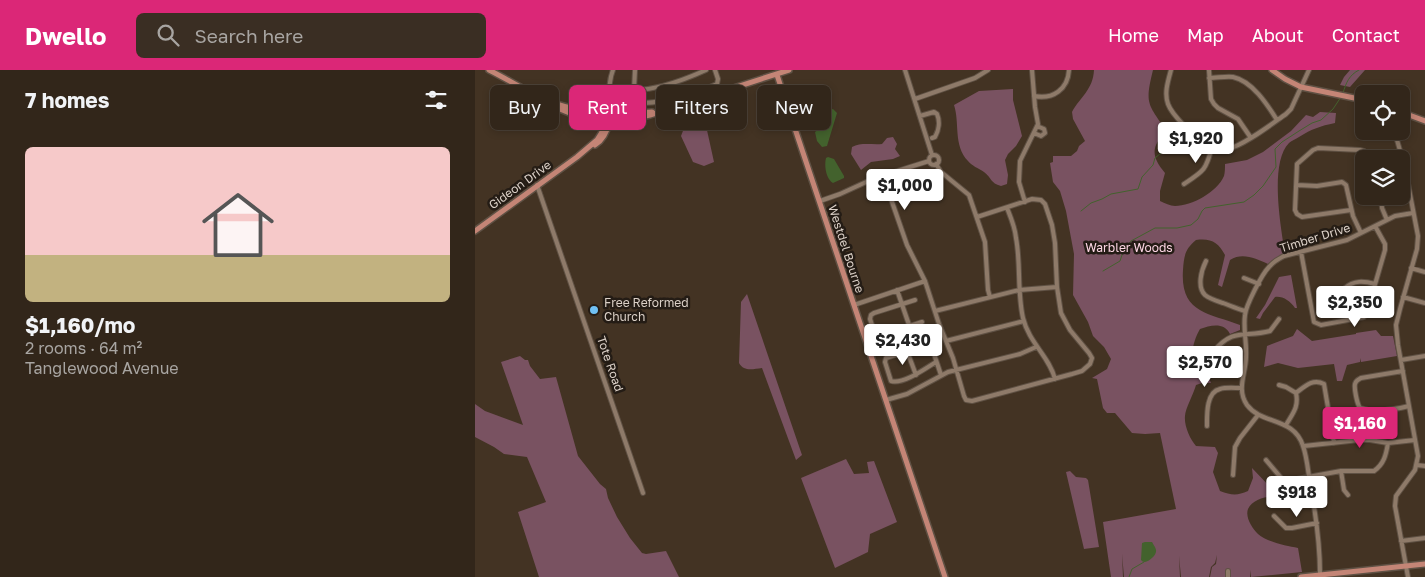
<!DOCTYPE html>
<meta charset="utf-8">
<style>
body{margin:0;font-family:"Golos Text",sans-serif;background:#3a2e23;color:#f1f3f6;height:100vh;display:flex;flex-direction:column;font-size:19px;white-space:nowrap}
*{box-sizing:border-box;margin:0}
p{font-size:16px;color:#a8a5a2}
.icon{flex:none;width:28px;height:28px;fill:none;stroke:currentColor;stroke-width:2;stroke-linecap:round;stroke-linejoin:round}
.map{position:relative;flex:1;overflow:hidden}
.side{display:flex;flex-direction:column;background:#32261a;width:475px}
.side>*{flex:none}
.hud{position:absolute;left:15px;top:15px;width:475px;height:45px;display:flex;gap:10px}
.fabs{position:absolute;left:880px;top:15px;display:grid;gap:10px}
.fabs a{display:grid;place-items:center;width:55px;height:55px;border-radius:8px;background:#32261a;box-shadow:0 2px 8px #0003,0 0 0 1px #4d4339;font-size:25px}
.price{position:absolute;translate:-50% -42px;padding:0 11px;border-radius:5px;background:#fff;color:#222;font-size:16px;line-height:32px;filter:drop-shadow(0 1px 2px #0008)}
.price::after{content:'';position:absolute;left:50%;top:30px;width:15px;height:11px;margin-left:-8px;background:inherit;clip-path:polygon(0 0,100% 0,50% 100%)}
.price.selected{background:#db2777;color:#fff}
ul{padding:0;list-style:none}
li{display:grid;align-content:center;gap:10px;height:265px;padding:0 25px}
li+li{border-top:1px solid #4d4339}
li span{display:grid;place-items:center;height:155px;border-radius:8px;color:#555}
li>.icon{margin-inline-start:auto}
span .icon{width:90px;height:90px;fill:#fffc;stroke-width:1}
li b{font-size:21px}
h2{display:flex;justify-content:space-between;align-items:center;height:60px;padding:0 25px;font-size:21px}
.tag{padding:0 18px;border-radius:8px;background:#32261a;box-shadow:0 2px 8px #0003,0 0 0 1px #4d4339;font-size:18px;line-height:45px}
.tag.selected{background:#db2777;color:#fff}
header{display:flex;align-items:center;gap:30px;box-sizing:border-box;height:70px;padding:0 25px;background:#db2777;color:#fff}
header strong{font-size:24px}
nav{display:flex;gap:28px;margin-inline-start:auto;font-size:18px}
.search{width:350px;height:45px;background:#3a2e23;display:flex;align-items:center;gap:12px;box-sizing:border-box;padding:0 18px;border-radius:8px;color:#a8a5a2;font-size:19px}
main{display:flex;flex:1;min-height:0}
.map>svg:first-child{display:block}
.green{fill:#795261}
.water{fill:#43622d}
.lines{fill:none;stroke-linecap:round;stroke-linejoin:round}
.stream{stroke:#43622d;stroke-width:1}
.minor-casing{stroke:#5f5144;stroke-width:6}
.major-casing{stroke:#5f5144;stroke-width:8}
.minor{stroke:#8e7a69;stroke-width:4}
.major{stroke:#c48576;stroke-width:5}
.poi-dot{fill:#70c1f4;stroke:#241c15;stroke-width:2}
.labels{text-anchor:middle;stroke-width:5;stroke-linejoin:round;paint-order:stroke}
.street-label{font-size:12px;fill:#dcd1c8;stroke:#241c15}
.park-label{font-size:12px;fill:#fcd5e3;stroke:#241c15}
.poi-label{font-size:12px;fill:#dcd1c8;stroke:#241c15;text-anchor:start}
</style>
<header>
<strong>Dwello</strong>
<div class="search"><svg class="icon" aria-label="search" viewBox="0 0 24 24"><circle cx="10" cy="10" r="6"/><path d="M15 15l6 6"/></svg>Search here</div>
<nav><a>Home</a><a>Map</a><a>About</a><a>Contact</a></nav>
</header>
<main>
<section class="side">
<h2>7 homes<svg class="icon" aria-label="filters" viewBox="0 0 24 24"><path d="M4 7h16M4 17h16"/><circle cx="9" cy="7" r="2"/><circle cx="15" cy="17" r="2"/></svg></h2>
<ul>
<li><span style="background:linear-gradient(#f6c9c9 70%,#c2b280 0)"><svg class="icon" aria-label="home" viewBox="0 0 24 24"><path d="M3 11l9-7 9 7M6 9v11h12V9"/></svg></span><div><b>$1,160/mo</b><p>2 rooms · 64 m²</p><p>Tanglewood Avenue</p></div></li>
</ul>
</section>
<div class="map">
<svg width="950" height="507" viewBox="0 0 950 507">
<rect width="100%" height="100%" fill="#433323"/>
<path class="green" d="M619,0H678C670,33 672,33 691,60C677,77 675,85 690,103L685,121V131C690,133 695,136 700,136C717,136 742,122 749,106C750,102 750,98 750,94L772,90L788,82L816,61L831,45L838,47L845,42L861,43L860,53C845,56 837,59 824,67C821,69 816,71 814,73C794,93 806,158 810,184L799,189L793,194C781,189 768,182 755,190L747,217L743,215L750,185C743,172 736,168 721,170C710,179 709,186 708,200C705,243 733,243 765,255V260L755,264C749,252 736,255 725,259C718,271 713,289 724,301L730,298L736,313H727L721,315C719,323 710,339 710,346C709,356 715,369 721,376L740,377L743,383L738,402L745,421C756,425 762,426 773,421L778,408L777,398L799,421L823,431V440C818,435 814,430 808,428C797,424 778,428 773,439C770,447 777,458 783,464C792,472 811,476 823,478L827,502L776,507L775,500V507H735L737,497L741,494L742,485L740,493L736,497L734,507H706L704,486L705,507H649L647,484L648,507H636L628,452L701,439L685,363L670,364L657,363L640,343H632L628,338L622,309L617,308L632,299L636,289L629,277L618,266L613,252L598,225L599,184L591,141L585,121L578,112L575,93L578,92V86H596L602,81L604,76L610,71L598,49L597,42C605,27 618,20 619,0Z
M875,0H890L875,17L865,15L869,7Z
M538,19V30L547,66L541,76L533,84L530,90L533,105L532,114L526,116C515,113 517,108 509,102C503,98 497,96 493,91C478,75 485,53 479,35L504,21Z
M223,33L228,42L239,92L229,96L218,92L206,66L211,53L213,35Z
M418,67L422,74L420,79L425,86L418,89L396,92L386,100L376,84L377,77C386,72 397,75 407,74L412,68Z
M816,205L822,238H820C815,231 808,226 800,227L788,243L785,249L781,248L790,235L804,207Z
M272,224L327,385L321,390L287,298C278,299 269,302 264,293L266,232Z
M822,259L837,271L881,264V268V263L901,260L906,266H918L922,286L886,292L885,288V292L872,295L867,311H862L859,294L823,298L803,293L789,297L792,276L818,266Z
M45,286L50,290H53L55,296L65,309L81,307L103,386L125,414L131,419L133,428L142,447L155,468L167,483L171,484L191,481L204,507H64L43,442L71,432L52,387L29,384L19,377L0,367V334L10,341L48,355L26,292Z
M371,389L379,404L394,403L392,392L399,391L422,452L395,464L393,482L360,498L326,408Z
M595,401L601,407L611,408L613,410L624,477L609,479L591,402Z"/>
<path class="water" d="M358,39L362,43L352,76L347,77L342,71L340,62L349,56L336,57L334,46L343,42Z
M353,87L359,89L369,106V108L358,113C351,109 349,96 351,88Z
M670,472H677C678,474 681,478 681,480C682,485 674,491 670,492C668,492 667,491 666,490L667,473Z"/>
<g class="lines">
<path class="stream" d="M868,23C871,13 874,5 884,0
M606,141L616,133L627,129L636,124L663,119L667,107L678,95L680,88L686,83
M628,201L645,191L648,182L656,171L680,158H702L716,155L723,149L727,141L730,138L769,132L779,125L788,116L801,97L800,79L807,72L824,61L837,53L846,50L858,39L866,27
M654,507L657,499L669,492"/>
<defs>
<path id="minor" d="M430,0L457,85
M696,0C693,11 689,23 693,34C697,45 719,67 730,73C736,77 744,79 752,79C767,77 798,53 811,44L816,39L834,0
M734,0L736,29L739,34L743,38L763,49L776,68
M734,8C742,8 751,6 758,7C777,11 792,34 802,50
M142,18L159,20L160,0
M559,26C578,30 593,19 594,0
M440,29L500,8L513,0
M141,32C151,33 160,34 169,33C192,32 222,23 242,14L243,9L240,0
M160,33L159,20C183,20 209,10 231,0
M134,39C134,27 133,12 138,0
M445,46L459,42L462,44C465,51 464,60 460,67L457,68
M922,61V70L930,98L943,166L942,179L925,239L921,255L923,275L943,386L940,400L921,426L920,436L933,507
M559,63L566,66L570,63L569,59L562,56
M701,77L716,62
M454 90a5 5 0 1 1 10 0a5 5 0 1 1-10 0Z
M461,94L466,102L494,125L510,172L513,220L515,227
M408,106L432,175L450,211L464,254L478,288L489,326L491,330L497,331L597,304L607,301L615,294L617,288L614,283L595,260L586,243L582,217L580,173L577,155L570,134L566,130L557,129L502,147
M709,114C729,101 731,100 737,77
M62,115L168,423
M822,115L842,116L867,112L871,115L878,146L886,163
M906,126L907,138L912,150
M345,131L365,124L400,108L454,91
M550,132L544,112L545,91L563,54L560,37L557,0
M532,138C536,148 540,157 541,168C546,194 542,222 548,248C554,273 574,286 580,309
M876,140L827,147L822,144L820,140L822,94L838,80L843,78L885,80C891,81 894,83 896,89
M826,182L839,252L846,255L889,247L892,242L910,180V174L900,156
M731,191C726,201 722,217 730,225C735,229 742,231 748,233C756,236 763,239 770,241
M936,198L950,202
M769,208L784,214
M870,218C879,210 889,211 900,214
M422,220L442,278
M928,227L950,233
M440,230L399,243L396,245L395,249L400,264L404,266L447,252
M379,235L450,211
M460,241L544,220L582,217
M471,271L549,251
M432,281L441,305
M739,281C759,257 770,268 795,261L804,249
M926,290L950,286
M461,292C451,298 428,315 416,311L410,292L411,288L453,275L457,278L466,305
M928,301L886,308C883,310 881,310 880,314C879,318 882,334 885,338C901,343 918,340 934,336
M804,315L811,317L821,323C824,337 818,343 811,355
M821,323C830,316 838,308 849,314L859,373
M411,330L432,324L473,302L545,284L561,277
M732,356C732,345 731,322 745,319C751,317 759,318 766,318
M829,376L884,370H895L913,373L940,370
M791,390L807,409L811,411L866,401H899C909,394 911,385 913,373
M942,395L950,396
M866,401L869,420L873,425
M758,405L760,377L765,368L783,345
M799,446L811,458H817L842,453
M926,471L950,468
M753,501V507
M845,504C845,472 841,445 835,413C833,401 832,387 828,376C819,347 787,355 772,335C761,319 771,303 771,287C772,273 768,259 770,245C771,235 787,204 794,197C798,192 803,189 809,186L872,170L920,146L938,143"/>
<path id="major" d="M14,0C50,18 86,46 129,39
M797,0L810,9L826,17L889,30
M302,5L470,507
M80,37L97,44L120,46L124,48
M124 46a7 7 0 1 1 14 0a7 7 0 1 1-14 0Z
M926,42L950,51
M138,45L142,46L160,43L177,42
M136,51L142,52L175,45L314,0
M120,75C128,70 132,62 134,52
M0,161L102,87L122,70L127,62L125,50
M826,507L950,494"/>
</defs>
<use href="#minor" class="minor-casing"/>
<use href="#major" class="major-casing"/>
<use href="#minor" class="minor"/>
<use href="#major" class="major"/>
</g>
<circle class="poi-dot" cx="119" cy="240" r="5"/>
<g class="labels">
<g class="street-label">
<text transform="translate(45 115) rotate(-36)" y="4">Gideon Drive</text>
<text transform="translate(840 168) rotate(-17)" y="4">Timber Drive</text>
<text transform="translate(371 179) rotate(72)" y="4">Westdel Bourne</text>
<text transform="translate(135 294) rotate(71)" y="4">Tote Road</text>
</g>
<g class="park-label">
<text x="654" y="182">Warbler Woods</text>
</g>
<g class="poi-label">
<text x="129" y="237">Free Reformed<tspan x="129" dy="14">Church</tspan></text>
</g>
</g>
</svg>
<div class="fabs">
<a><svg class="icon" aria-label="locate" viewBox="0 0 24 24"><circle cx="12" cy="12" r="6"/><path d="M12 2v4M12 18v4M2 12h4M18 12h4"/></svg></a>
<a><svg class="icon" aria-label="layers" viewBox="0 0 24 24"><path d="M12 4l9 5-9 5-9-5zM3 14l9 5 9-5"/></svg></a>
</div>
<b class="price" style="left:721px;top:94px">$1,920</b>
<b class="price" style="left:430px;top:141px">$1,000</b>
<b class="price" style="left:880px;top:258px">$2,350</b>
<b class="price" style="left:428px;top:296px">$2,430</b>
<b class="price" style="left:730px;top:318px">$2,570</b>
<b class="price selected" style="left:885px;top:379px">$1,160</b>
<b class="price" style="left:822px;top:448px">$918</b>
<div class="hud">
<a class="tag">Buy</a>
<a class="tag selected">Rent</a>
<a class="tag">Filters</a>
<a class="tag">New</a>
</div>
</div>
</main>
